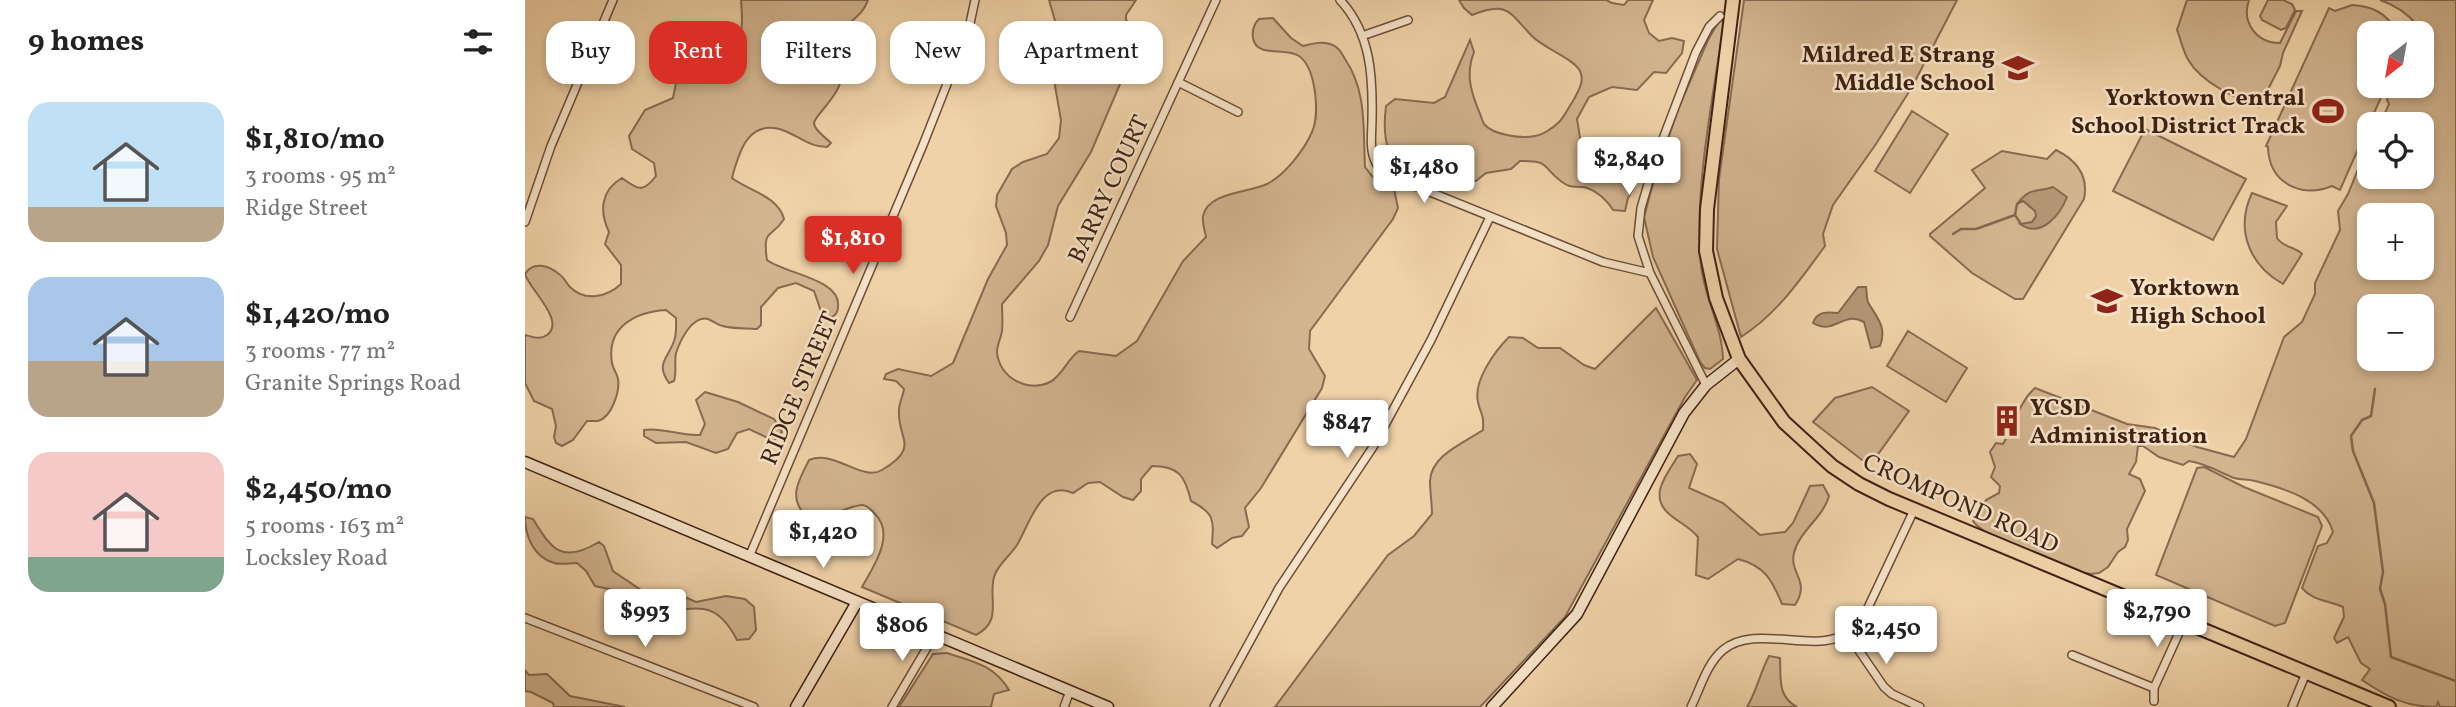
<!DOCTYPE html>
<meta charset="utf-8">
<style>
body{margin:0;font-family:Vollkorn,serif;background:#f2f2f2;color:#222;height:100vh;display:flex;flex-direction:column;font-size:26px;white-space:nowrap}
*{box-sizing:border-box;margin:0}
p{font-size:23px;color:#767676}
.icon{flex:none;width:38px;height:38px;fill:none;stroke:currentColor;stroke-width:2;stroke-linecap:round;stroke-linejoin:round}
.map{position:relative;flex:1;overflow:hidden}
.sheet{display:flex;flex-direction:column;background:#fff;width:525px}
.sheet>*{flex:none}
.guide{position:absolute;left:21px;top:21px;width:665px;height:63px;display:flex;gap:14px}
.needle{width:46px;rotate:211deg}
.controls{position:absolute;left:1832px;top:21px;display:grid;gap:14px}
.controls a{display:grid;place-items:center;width:77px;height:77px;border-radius:14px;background:#fff;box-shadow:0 4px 10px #0003;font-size:35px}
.price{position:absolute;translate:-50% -60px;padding:0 16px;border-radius:7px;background:#fff;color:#222;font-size:23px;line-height:46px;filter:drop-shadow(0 2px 4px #0008)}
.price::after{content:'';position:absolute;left:50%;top:42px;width:21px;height:16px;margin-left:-10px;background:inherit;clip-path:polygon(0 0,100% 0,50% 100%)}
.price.on{background:#d93025;color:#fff}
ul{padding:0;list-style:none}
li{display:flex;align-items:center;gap:21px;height:175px;padding:0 28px}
li span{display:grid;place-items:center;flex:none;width:196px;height:140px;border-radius:21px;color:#555}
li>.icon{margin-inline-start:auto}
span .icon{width:84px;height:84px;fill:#fffc;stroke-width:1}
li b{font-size:30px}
h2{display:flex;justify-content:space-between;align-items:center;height:84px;padding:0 28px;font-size:30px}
.chip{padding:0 24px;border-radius:21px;background:#fff;box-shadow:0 4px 10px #0003;font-size:24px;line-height:63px}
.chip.on{background:#d93025;color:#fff}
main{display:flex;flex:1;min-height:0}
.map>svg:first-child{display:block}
.green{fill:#d2b48f;stroke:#886a51;stroke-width:2;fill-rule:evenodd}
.water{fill:#b49675;stroke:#85674e;stroke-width:2}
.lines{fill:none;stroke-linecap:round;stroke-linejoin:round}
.stream{stroke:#85674e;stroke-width:2.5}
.street-casing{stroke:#6b4d38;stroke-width:10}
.secondary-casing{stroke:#3f2113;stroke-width:13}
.highway-casing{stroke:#3f2113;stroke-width:16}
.street{stroke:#f5e2c6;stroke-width:7}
.secondary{stroke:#f5e2c6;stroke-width:10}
.highway{stroke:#f0d2a8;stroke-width:12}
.labels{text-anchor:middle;stroke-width:5;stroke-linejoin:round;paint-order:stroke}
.poi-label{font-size:24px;font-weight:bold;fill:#3f2113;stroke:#f5e2c6;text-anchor:end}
.street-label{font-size:24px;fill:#3f2113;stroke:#f5e2c6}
</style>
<main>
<section class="sheet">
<h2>9 homes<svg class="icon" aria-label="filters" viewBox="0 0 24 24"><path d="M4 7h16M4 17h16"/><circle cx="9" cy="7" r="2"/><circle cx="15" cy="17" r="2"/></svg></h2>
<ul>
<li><span style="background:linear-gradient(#bfe0f5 75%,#b9a48a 0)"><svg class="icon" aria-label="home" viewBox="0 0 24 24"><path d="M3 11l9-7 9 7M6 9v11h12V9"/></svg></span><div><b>$1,810/mo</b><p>3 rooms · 95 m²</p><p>Ridge Street</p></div></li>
<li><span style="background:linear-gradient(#a9c7e8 60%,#b9a48a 0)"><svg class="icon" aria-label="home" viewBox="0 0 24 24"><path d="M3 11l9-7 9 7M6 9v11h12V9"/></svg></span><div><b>$1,420/mo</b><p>3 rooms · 77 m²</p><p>Granite Springs Road</p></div></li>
<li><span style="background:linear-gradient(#f6c9c9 75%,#7fa58c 0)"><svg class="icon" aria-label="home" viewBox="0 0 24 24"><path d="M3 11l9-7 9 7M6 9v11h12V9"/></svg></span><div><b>$2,450/mo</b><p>5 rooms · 163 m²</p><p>Locksley Road</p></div></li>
</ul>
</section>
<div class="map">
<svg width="1931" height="707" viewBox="0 0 1931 707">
<rect width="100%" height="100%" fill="#f0d2a8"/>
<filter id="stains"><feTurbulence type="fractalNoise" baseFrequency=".00286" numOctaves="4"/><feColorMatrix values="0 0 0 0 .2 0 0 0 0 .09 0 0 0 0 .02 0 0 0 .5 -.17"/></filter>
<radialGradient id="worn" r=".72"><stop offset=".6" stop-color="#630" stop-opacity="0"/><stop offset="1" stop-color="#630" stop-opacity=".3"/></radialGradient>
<path class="green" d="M216,0H343C337,18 322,21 312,36C305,49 315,55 317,67C317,71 316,79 315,83C312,97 289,117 289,123C289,130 301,138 306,143L302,147C285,147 275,137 260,131C224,117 214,151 207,178C224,191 253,196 259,219C247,239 237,227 242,260C258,273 316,279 313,306C313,316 307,317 299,320L289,291L271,283L253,288L236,307V325L232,329C221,328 208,329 198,326C193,325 188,321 183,319C167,315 155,341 151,353C149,362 152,372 149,381L144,383C130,363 143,359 149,341C152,333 151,326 151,318L141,310C110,312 81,327 87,363C88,369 92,373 93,379C95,391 87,417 73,421C70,421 66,421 62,421L48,440L37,446L31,443L29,437L31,426L27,409L9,401L0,383V335C8,337 15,340 22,335C41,321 5,290 0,274C8,261 23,265 34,274C39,277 41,283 45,287C60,302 82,297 96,284V265L80,244L84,232C74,211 76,190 97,178C113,190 118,193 131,176L129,163L107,149L104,136L120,110L148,98L156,58L168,37L190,36L205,46L211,45C219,32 217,14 216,0Z
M524,0H611L601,15V20L611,30L613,42L566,152L533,206L523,245L514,261L477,304C477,312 478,322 477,331C476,338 472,345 472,352C474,378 503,393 525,382C538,375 542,359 554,351L591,356L612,341L658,261L681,237C680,231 677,223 678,216C683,192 723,193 742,184C760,175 779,150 787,132C795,114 791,68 774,56C760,47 731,58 728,38C727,31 729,24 734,19L748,18L766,38L778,46C787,44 795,41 805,44C813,46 816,52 820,59C842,91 838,129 840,167L847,176L869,189L873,208L868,219L785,331L784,349L800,376L797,388L736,488L720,508L724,527L717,536L707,538L692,548L687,544C689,519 689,513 666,501C660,476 654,466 627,466L616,479V491L608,500L598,497L575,482L563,483L548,493C516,479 505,523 492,545C485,556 472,565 469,577C463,600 478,621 451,635L337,587C348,567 371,535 350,514C346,510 343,505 337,505C316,507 306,522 279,514C263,495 275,479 284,460C309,449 337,482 357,470C396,447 372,439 374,410C374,403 378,396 379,389L371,381L359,379L361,374L373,369L406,376L428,363L463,279L482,245L481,233L471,206L472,195L487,169L498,162L522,154L534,138L536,120L530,86L536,41Z
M934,0H1081L1087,3L1099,5L1103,0H1128L1119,20L1124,33L1134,41L1147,38L1159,41L1157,53L1141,73L1129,72L1112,90L1087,87L1064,97L1052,119L1056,144C1077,165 1084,162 1110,150L1115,176L1103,198L1100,211L1088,210C1082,200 1070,189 1058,187C1049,186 1045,188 1037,182C1017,168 1026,160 995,161L986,169L961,173L951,181C892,181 852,178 861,106L870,99L909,103L920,97L945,40L949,52C941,73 945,89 953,109C955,113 957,120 959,124C968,135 997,139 1010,136C1017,135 1028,128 1033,123C1039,118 1043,108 1048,101C1053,91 1060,82 1055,71C1049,59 1019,48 1008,37C984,13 984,0 947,15L939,8Z
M1219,0H1432L1387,87L1351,144L1308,205L1298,234L1300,246C1275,280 1252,314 1216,337L1192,249L1194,179Z
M1662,0H1724C1716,23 1732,43 1755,43L1771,11H1777L1758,53L1755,66L1734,107C1713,100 1676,82 1664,61C1658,52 1656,40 1652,30Z
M1743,0H1758L1767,4L1770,10L1761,28L1756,30L1737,20L1735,16Z
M1855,0H1931V707H1915L1913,702L1911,707C1881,707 1862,697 1837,680L1845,669L1836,663L1823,637L1812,643L1809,638L1819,617L1818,607C1803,600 1788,601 1777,588L1793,546L1802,543L1808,532C1799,500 1759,488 1730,481C1723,479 1716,480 1709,478C1694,472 1680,463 1664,461L1658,465L1634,457L1618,446H1613L1611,462L1604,474L1615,479L1620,491L1602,529L1603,540L1600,547L1593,552L1583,567L1574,573L1566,574L1555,572C1535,564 1457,537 1448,521L1461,500L1474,493L1475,486L1466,477L1470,467L1465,452L1471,443L1478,444C1489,426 1494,402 1510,388L1602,424L1630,428L1672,447L1709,457L1721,439L1759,337L1777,322L1790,294V283L1815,230L1813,211L1823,194L1844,142V177H1897V124H1855L1864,104L1862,100L1867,86H1897V33H1889L1892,25C1882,13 1870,5 1855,0ZM1844,215H1897V268H1844ZM1844,306H1897V359H1844Z
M1827,5C1847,6 1861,13 1871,30L1872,33H1844V86H1861L1815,190L1807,186C1776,199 1744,183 1743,147L1741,146L1804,8L1810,11Z
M1194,21H1199C1188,101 1169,185 1176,265C1179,297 1197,326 1198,359L1185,369L1180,368L1175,362L1128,257L1119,217L1130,176L1154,107L1183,40Z
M1387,111L1423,134L1385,193L1350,171Z
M1620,129L1721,179L1688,240L1588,191Z
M1531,150C1551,160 1564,175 1559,199L1498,299H1490L1447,273L1405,236V234L1460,188L1447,170L1477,151L1522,159Z
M1727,193L1762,206L1751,222L1752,238C1759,248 1769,246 1777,254L1758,284C1724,265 1710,229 1727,193Z
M1131,308L1172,380L1160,397L1040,617L955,707H750L863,555L889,536L907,514C907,503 905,492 905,481C906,455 939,443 958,430C959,413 956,416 953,402C948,381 970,351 984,337L998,338L1013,348H1035L1059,365L1070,369Z
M1383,331L1442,368L1421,402L1362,366Z
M1347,387L1384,411L1351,457L1337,460L1288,422L1310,398Z
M180,392L213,402L249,419L257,432L249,441L224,429L212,433L203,449L191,453L161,442L131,443L119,436V430C137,427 154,436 175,435L180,424L171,400Z
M1165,454L1172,464L1164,488L1198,503L1235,535L1260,532L1268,523L1285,486L1298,485L1304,496C1298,518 1274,531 1269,553C1264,574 1286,581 1270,605L1257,604C1247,580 1240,566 1213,559L1183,579L1171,575L1173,537C1164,526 1152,522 1142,512C1124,494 1143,473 1153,456Z
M1679,467L1719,487L1793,517L1797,526L1760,623L1750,626L1631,575L1672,468Z
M0,517L8,519C27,550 37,564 74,542L79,546L88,571L122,594H153L171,602L201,596L220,599L229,607L231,630L224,639L212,640C195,607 179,604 145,612L129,597L119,603L117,609C103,608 99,603 93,591L70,586L61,571L52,563C45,563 35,565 29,563C8,557 0,535 0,517Z
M422,653C449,662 469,665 484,690L469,694L466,707H374L408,654Z
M1244,656L1255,658C1256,678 1252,696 1272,707H1222C1232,690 1235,673 1244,656Z
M0,670L4,675L22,674L45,696L100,707H29L28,703L6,692L0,691Z"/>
<path class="water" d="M1528,187L1542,197C1535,215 1516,239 1495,224L1507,222L1511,216L1510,211L1498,201L1492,204C1506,186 1510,193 1528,187Z
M1333,287H1341C1342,292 1341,300 1344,304C1353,319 1362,328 1355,346L1346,348L1339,322C1317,310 1310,336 1288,323C1292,311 1302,312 1313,313Z"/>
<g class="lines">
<path class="stream" d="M1492,204L1490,215L1496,224
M1428,234L1436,229H1451L1490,215
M1850,389L1846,416L1837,420L1826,436L1828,451L1849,503L1858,572L1855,589L1860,604L1866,657L1931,681"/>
<defs>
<path id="street" d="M815,0C846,33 848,77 847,119C847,134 844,150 851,163C856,170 865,175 873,179L1078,262L1125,273
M837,36L883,20
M653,82L713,112
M0,222L26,146L88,0
M545,317L691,0
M1181,385L1125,273L1113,236L1116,208L1131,157L1171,52L1184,27L1195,16
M224,557L398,145L444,28L450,0
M0,618L229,707
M1322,633L1359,687L1367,694L1395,707
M1547,655L1629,688
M1629,701V688L1659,622
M367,707L410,634
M539,707L545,691
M689,707L754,588L848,447L906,340L965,217
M1166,707C1175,689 1182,663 1198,650C1229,624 1284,652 1316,636C1326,632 1333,622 1340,614L1389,510
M1767,707L1781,673"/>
<path id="secondary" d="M0,462L583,707
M271,707L332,602
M967,707L1052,614L1159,413L1181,385L1214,359"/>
<path id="highway" d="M1208,0L1182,209L1181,251L1191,298L1214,359L1259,422L1307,466L1334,484L1364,499L1864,707"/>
</defs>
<use href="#street" class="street-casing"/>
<use href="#secondary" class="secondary-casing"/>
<use href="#highway" class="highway-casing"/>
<use href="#street" class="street"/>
<use href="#secondary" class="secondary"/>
<use href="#highway" class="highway"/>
</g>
<defs>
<symbol id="school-bare" viewBox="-9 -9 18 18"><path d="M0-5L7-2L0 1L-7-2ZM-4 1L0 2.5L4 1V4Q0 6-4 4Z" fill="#8f2418" stroke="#f5e2c6" stroke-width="2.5" paint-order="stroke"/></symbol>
<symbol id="stadium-bare" viewBox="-9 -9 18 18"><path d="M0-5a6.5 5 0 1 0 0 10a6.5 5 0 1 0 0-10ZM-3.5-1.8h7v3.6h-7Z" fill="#8f2418" stroke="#f5e2c6" stroke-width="2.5" paint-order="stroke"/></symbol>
<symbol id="building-bare" viewBox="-9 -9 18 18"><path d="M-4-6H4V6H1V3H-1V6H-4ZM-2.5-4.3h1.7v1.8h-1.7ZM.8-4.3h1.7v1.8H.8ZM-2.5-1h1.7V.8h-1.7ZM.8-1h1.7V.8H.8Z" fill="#8f2418" stroke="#f5e2c6" stroke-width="2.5" paint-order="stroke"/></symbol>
</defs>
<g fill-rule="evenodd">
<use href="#school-bare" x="1471" y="46" width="44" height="44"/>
<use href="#stadium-bare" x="1781" y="89" width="44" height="44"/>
<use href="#school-bare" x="1560" y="279" width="44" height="44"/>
<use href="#building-bare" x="1460" y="399" width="44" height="44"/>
</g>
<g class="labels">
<g class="poi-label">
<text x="1470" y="62">Mildred E Strang<tspan x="1470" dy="28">Middle School</tspan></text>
<text x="1780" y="105">Yorktown Central<tspan x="1780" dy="28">School District Track</tspan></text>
<text x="1605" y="295" text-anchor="start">Yorktown<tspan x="1605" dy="28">High School</tspan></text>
<text x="1505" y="415" text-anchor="start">YCSD<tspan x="1505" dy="28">Administration</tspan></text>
</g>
<g class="street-label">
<text transform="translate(583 189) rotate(-65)" y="8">BARRY COURT</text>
<text transform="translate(274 388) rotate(-67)" y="8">RIDGE STREET</text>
<text transform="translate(1436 503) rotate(24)" y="8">CROMPOND ROAD</text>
</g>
</g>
<rect width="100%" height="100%" filter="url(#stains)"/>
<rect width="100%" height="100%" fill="url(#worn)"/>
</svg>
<div class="controls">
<a><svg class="needle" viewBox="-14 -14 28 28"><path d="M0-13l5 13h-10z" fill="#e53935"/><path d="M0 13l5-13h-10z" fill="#767676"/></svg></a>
<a><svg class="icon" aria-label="locate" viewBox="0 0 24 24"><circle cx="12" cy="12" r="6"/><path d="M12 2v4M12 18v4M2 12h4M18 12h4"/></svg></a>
<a>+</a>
<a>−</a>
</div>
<b class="price" style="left:1104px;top:197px">$2,840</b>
<b class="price" style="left:899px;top:205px">$1,480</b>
<b class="price on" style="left:328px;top:276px">$1,810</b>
<b class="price" style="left:822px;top:460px">$847</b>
<b class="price" style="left:298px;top:570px">$1,420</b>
<b class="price" style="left:120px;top:649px">$993</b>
<b class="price" style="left:1632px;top:649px">$2,790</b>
<b class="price" style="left:377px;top:663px">$806</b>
<b class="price" style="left:1361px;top:666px">$2,450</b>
<div class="guide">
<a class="chip">Buy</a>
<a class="chip on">Rent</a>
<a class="chip">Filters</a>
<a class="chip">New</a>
<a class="chip">Apartment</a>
</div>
</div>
</main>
